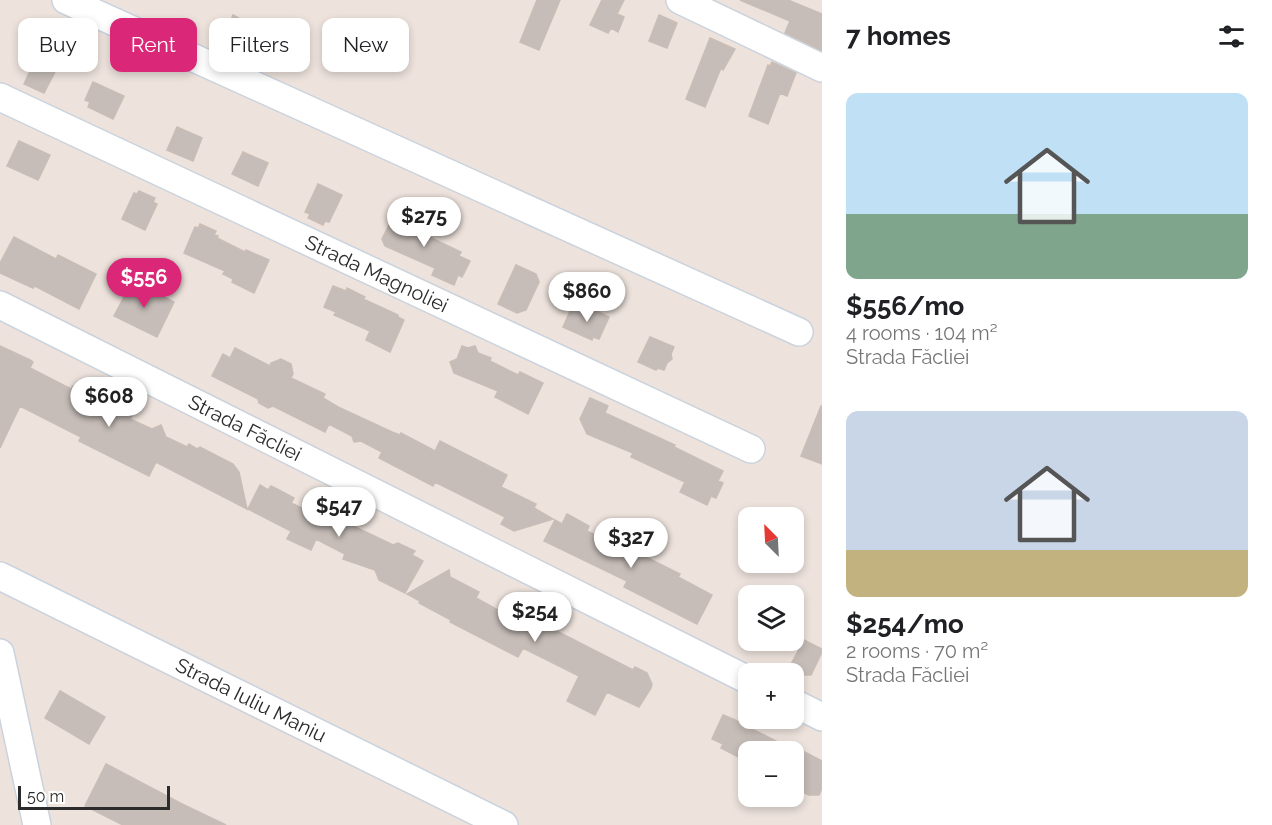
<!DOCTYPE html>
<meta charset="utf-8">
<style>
body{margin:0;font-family:Raleway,sans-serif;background:#f2f2f2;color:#202124;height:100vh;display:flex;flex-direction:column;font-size:22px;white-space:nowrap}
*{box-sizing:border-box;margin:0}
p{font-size:20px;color:#757577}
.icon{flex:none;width:33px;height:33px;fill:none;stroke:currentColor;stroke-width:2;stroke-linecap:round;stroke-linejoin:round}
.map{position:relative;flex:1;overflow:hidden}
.details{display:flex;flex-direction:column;background:#fff;width:450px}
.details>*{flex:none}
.guide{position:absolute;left:18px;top:18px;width:570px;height:54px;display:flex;gap:12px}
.needle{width:39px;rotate:336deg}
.fabs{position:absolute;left:738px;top:507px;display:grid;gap:12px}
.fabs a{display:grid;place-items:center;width:66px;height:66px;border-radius:12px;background:#fff;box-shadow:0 3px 9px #0003;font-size:30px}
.scale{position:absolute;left:18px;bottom:15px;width:152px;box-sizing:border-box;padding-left:6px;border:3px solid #2b2b2b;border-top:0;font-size:16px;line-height:21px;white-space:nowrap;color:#2b2b2b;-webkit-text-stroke:4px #fff;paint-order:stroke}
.price{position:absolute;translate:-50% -51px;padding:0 14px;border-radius:21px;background:#fff;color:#222;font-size:20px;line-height:39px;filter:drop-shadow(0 2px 3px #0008)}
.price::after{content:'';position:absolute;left:50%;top:36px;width:18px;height:14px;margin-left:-9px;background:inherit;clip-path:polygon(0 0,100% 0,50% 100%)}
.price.current{background:#db2777;color:#fff}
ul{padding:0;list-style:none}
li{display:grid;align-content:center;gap:12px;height:318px;padding:0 24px}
li span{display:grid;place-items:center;height:186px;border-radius:12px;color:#555}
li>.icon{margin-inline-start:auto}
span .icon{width:108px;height:108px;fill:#fffc;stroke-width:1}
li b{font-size:26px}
h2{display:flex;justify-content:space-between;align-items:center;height:72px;padding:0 24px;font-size:26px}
.tag{padding:0 21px;border-radius:12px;background:#fff;box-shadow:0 3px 9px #0003;font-size:21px;line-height:54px}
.tag.current{background:#db2777;color:#fff}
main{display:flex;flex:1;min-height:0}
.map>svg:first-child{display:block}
.building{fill:#c6bdb8;stroke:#c9bdb6;stroke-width:1.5}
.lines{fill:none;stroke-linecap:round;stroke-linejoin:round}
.minor-casing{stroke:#cad3dd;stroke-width:30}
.minor{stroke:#fff;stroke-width:27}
.labels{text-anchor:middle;stroke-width:4.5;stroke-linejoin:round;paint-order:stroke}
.street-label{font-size:20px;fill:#2b2b2b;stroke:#fff}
</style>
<main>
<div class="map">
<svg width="822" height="825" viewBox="0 0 822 825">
<rect width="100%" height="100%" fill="#ede2dc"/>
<path class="building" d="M537,0H560L539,50L520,42Z
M602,0H624L617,14L624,17L618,32L611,28L608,33L590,25Z
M740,0H788L822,14V51L785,33L790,21Z
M233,15L257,28L241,62L218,52Z
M659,15L677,23L667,48L649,41Z
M710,38L735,49L723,70L721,68L705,107L686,99Z
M38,54L59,64L44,93L24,84Z
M772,62L796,73L787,96L780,93L768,124L749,116L768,65L770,66Z
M93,82L124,96L113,119L88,107L90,102L85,100Z
M177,127L202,138L193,161L167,150Z
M19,141L50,155L38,180L7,166Z
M243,152L268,163L258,186L232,174Z
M318,184L342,195L329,222L325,221L323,225L308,218L310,214L305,212Z
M139,191L155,198L153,202L157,204L145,230L122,219L134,193L137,194Z
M396,211L425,225L421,233L461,252L459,256L470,261L462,277L458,275L454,285L432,275L435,268L385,246L382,239Z
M200,224L216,231L214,235L218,236L217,238L245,252L246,250L269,260L254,293L232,282L233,279L223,274L225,271L184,253L195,227L198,228Z
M14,237L56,259L58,255L96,274L79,309L35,286L33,288L0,273V263Z
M516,265L536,274L539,282L526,310L517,313L498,304Z
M133,280L174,302L157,337L114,316Z
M333,286L346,291L347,288L365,297L363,299L398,315V317L404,320L390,352L366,340L370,331L334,315L336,312L324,307Z
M586,306L609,317L599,339L593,337L592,340L563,327L571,309L582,314Z
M650,337L674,347L671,354L672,359L667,363L664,370L658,368L656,370L638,362Z
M0,346L30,360L33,362L30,368L71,389L73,386L97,399L99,395L133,414L130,419L152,429L161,425L166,437L187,447L189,444L197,449L200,447L233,464L239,472L247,509L156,462L149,476L79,441L81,437L20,406L0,448Z
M462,346L468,348L475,346L478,353L491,358L490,361L518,375L520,372L543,383L528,414L495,397L498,391L454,373L450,362L457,359Z
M235,348L270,366L271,363L281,359L291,364L293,374L291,378L325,394L323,398L338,407L392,432L400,435L401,433L435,451L440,441L507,475L501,487L536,504L534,508L553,519L514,531L501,524L505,517L435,482L433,486L379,458L382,452L361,441L354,442L352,436L329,424L325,432L273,406L268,408L259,403L258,399L212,376L223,354L230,358Z
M590,398L608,406L605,413L675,445L674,447L723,471L718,481L723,483L716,498L711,496L707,505L680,492L685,482L631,457L633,453L587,434L580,419Z
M821,406H822V464L801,456Z
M260,485L268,490L271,486L279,490L294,498L291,503L343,527L345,522L393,545L398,543L415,551L412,555L423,561L405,593L379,580L375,570L343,559L345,554L316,539L311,550L287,539L291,531L248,509Z
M567,514L589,526L587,531L639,556L640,554L680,574L678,577L712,595L697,624L624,587L627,581L544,541L555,520L562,524Z
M449,570L450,577L479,592L476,598L505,614L511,604L538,618L537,621L582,644L633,670L635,667L647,673L652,684L651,688L639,707L607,692L595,715L567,701L579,676L523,648L518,657L450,622L451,620L419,603L420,601L407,594Z
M804,640L822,649V652L811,675H798L788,670Z
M60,691L105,717L89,744L45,718Z
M723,715L733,719L797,752H748V762L721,748L723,744L712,739Z
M799,749L822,761V788L819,795H809L794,788V760Z
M106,764L182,804L226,825H123L85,806Z"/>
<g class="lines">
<defs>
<g id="minor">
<path d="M66,0L799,332"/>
<path d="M680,0L822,68"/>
<path id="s1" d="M0,97L751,449"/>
<path id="s2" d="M0,305L748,680"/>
<path id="s3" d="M0,576L504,825"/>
<path d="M0,653L37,825"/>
<path d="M794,703L822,717"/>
</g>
</defs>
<use href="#minor" class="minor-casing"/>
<use href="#minor" class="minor"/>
</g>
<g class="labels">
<g class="street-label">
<text dy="7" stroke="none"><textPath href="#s1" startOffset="416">Strada Magnoliei</textPath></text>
<text dy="7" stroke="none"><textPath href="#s2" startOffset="274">Strada Făcliei</textPath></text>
<text dy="7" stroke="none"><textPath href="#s3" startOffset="280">Strada Iuliu Maniu</textPath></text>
</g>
</g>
</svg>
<div class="fabs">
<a><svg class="needle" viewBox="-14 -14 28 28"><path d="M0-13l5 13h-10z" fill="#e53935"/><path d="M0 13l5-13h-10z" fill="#757577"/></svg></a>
<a><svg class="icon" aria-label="layers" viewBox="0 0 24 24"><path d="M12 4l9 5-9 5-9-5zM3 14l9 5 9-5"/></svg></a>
<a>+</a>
<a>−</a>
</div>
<div class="scale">50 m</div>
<b class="price" style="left:424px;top:248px">$275</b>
<b class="price current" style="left:144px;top:309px">$556</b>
<b class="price" style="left:587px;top:323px">$860</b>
<b class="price" style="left:109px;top:428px">$608</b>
<b class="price" style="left:339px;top:538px">$547</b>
<b class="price" style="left:631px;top:569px">$327</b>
<b class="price" style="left:535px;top:643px">$254</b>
<div class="guide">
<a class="tag">Buy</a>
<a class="tag current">Rent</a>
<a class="tag">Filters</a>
<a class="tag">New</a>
</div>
</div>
<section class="details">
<h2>7 homes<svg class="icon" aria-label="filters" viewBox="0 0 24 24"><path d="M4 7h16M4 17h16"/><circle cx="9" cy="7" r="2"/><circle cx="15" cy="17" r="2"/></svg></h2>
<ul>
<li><span style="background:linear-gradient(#bfe0f5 65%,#7fa58c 0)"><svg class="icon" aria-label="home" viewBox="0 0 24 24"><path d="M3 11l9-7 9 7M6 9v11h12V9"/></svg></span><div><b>$556/mo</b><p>4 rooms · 104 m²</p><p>Strada Făcliei</p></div></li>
<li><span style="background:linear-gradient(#c9d6e8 75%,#c2b280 0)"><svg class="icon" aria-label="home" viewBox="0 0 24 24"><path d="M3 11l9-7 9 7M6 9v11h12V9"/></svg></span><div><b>$254/mo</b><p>2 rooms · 70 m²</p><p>Strada Făcliei</p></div></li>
</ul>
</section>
</main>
